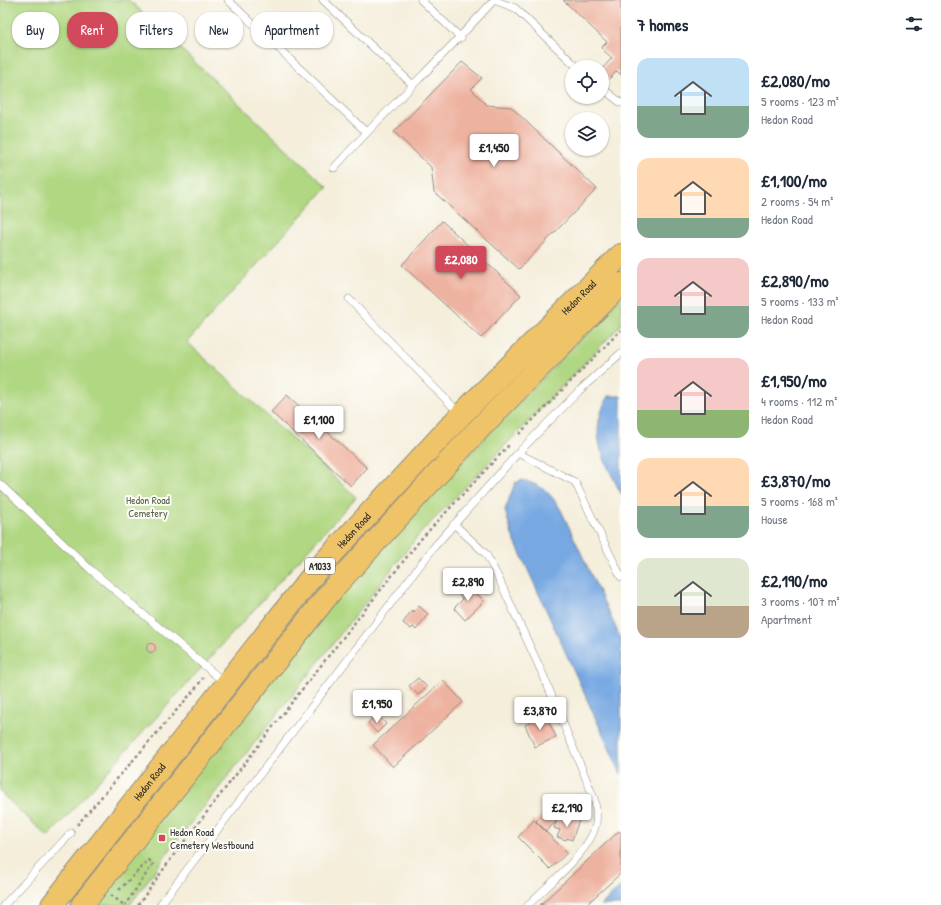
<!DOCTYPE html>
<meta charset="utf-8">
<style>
body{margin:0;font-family:"Patrick Hand",sans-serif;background:#f6f6f7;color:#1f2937;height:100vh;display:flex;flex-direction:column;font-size:15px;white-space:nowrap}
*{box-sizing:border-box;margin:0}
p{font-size:13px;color:#747a83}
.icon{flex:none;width:22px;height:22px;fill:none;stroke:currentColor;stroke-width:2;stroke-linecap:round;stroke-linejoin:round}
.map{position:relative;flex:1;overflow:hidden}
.details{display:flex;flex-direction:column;background:#fff;width:320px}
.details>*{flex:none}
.hud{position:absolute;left:12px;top:12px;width:380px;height:36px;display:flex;gap:8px}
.fabs{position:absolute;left:565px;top:60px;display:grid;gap:8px}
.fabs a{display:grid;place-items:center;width:44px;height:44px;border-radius:50%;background:#fff;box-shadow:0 1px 3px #0004;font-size:20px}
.price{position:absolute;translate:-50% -34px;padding:0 9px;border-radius:4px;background:#fff;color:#222;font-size:13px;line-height:26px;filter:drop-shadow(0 1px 2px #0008)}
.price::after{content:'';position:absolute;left:50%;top:24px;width:12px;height:9px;margin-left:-6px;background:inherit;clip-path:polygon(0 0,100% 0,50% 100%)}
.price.on{background:#d1495b;color:#fff}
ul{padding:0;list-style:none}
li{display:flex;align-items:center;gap:12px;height:100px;padding:0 16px}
li span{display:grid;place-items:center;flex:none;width:112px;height:80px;border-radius:12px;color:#555}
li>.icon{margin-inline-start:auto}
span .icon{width:48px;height:48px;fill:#fffc;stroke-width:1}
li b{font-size:17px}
h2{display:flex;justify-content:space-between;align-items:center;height:48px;padding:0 16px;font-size:17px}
.tag{padding:0 14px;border-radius:16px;background:#fff;box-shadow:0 1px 3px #0004;font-size:14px;line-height:36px}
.tag.on{background:#d1495b;color:#fff}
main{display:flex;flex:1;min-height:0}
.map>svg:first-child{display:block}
.green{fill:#b0d782;stroke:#6e8156}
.water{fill:#77a8e2;stroke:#516a86}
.building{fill:#eeb2a0}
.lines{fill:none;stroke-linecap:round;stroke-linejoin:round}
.lane-casing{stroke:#908c83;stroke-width:8}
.highway-casing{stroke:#908c83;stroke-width:24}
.path{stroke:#908c83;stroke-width:2.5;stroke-dasharray:3 3;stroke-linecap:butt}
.lane{stroke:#fff;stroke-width:7}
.highway{stroke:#efc469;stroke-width:22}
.poi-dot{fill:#d1495b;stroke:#fdfcf7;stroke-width:1.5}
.labels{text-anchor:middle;stroke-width:4;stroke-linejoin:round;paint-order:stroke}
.shield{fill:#fdfcf7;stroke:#6a6a68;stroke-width:1}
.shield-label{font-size:10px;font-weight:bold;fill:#2b2b2b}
.street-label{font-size:11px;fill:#2b2b2b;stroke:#fdfcf7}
.park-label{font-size:11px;fill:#535f45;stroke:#fdfcf7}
.poi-label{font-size:11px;fill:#2b2b2b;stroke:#fdfcf7;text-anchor:start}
</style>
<main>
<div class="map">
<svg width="621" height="905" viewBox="0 0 621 905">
<rect width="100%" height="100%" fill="#fdfcf7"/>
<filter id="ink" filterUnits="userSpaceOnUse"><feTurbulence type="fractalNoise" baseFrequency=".025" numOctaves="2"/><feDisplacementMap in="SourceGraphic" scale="8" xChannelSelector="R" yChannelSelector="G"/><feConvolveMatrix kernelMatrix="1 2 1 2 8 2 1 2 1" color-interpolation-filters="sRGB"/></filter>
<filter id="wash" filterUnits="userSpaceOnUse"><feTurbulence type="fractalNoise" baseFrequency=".012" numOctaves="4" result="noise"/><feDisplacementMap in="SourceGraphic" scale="16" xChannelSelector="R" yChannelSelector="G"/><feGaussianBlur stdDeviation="0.9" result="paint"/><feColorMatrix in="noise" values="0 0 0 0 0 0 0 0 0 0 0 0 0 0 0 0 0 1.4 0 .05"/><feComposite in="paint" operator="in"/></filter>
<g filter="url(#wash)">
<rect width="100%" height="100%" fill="#f4eedb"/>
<path class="green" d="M0,0H129L327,187L187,342L356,497L48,837L0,792Z
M621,297V325L418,536L169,851L130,905H90L339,589Z"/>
<path class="water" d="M608,396H621V494C603,456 587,437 608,396Z
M522,480C543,486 549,491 561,510L621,639V774L512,535L505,510L515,483Z
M621,886V905H601Z"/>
<g id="blocks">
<path class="building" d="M563,0H621V75L617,71L608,80L602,74V69L612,58L601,48L607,42Z
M462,62L482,78L471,89L487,105L511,107L597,189L519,269L434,192L431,167L394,132Z
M442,221L521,295L481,338L402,265Z
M287,395L367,468L351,486L271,412Z
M466,583L484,601L465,620L454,608L463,599L456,592Z
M419,606L428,614L416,630L413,627L411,629L403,623L412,610L414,612Z
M146.5 648a4.5 4.5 0 1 1 9 0a4.5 4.5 0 1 1-9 0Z
M418,678L427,687L418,695L409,686Z
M443,680L463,702L393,767L373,745Z
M377,714L386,724L377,733L368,723Z
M545,714L556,737L535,747L525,725Z
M547,810L557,821L546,831L536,821Z
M568,816L579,820L572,840L567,838L566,840L557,837L560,830L554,828L558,817L566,820Z
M534,820L567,853L550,869L518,837Z
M619,831L621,833V873L586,905H540Z"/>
</g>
</g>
<g filter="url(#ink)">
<use href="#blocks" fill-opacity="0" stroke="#908c83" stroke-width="1"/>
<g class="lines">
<defs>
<path id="lane" d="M228,0L366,132
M323,0L413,85
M421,0L461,38
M602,88L621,103
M334,168C386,110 442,58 494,0L515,8L577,67
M349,299L459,413
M518,453L575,482L621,577
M0,484L91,570L225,683
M454,524L486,554L498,577L544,677L594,798C596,806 597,815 596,823C592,850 548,885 528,905
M4,905L71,833
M160,905L434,547L518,453L579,391L621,353"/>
<g id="highway">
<path id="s1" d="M52,905L317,570L461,415L621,255"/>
<path d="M82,905L336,585L476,432L621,284"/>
</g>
</defs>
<use href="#lane" class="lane-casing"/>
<use href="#highway" class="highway-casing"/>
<path class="path" d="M519,434L621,330
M77,825L195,689L203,678
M119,890L149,860L153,864L125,905
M111,895L124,905
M138,905L173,856L296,697L421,539L509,445"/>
<use href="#lane" class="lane"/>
<use href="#highway" class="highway"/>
</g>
</g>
<rect class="poi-dot" x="158" y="834" width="8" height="8" rx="2"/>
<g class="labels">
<rect class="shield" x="305" y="558" width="30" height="16" rx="3"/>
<g class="shield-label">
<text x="320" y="570">A1033</text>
</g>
<g class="street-label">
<text dy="4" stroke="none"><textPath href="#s1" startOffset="805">Hedon Road</textPath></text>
<text dy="4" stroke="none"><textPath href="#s1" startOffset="481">Hedon Road</textPath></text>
<text dy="4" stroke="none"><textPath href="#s1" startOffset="157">Hedon Road</textPath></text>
</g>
<g class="park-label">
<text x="148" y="504">Hedon Road<tspan x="148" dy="13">Cemetery</tspan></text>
</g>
<g class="poi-label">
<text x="170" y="836">Hedon Road<tspan x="170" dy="13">Cemetery Westbound</tspan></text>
</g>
</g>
</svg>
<div class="fabs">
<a><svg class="icon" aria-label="locate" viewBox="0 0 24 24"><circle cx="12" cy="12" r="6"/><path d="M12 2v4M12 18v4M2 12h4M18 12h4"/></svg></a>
<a><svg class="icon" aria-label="layers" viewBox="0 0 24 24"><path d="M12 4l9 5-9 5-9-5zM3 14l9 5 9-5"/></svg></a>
</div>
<b class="price" style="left:494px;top:168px">£1,450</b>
<b class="price on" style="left:461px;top:280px">£2,080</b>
<b class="price" style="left:319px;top:440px">£1,100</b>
<b class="price" style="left:468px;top:602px">£2,890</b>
<b class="price" style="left:377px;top:724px">£1,950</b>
<b class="price" style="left:540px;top:731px">£3,870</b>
<b class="price" style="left:567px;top:828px">£2,190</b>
<div class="hud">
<a class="tag">Buy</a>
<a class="tag on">Rent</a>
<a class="tag">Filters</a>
<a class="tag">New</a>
<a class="tag">Apartment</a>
</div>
</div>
<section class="details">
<h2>7 homes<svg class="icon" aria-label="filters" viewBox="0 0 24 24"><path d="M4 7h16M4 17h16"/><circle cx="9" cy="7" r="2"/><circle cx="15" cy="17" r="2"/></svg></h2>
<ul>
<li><span style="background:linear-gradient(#bfe0f5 60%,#7fa58c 0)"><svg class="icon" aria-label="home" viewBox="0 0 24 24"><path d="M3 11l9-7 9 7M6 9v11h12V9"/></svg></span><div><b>£2,080/mo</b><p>5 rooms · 123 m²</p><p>Hedon Road</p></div></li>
<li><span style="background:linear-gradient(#ffd9b3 75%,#7fa58c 0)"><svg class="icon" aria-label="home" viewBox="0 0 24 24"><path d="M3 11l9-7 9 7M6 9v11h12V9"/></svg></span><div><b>£1,100/mo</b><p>2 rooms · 54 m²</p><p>Hedon Road</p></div></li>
<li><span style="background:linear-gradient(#f6c9c9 60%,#7fa58c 0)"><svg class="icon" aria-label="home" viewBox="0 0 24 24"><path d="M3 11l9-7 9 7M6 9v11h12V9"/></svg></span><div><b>£2,890/mo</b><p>5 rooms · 133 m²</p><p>Hedon Road</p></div></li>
<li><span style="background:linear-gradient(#f6c9c9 65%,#8fb573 0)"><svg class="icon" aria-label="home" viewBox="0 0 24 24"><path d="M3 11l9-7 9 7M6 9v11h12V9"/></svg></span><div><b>£1,950/mo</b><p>4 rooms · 112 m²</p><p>Hedon Road</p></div></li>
<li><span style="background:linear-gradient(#ffd9b3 60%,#7fa58c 0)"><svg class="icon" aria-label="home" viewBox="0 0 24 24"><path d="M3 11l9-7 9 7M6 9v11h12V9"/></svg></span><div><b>£3,870/mo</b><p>5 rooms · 168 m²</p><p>House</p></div></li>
<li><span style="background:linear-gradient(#dfe7d0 60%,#b9a48a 0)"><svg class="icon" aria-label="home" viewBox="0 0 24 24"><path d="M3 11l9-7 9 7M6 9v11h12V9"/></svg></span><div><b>£2,190/mo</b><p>3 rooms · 107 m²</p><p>Apartment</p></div></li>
</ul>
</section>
</main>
